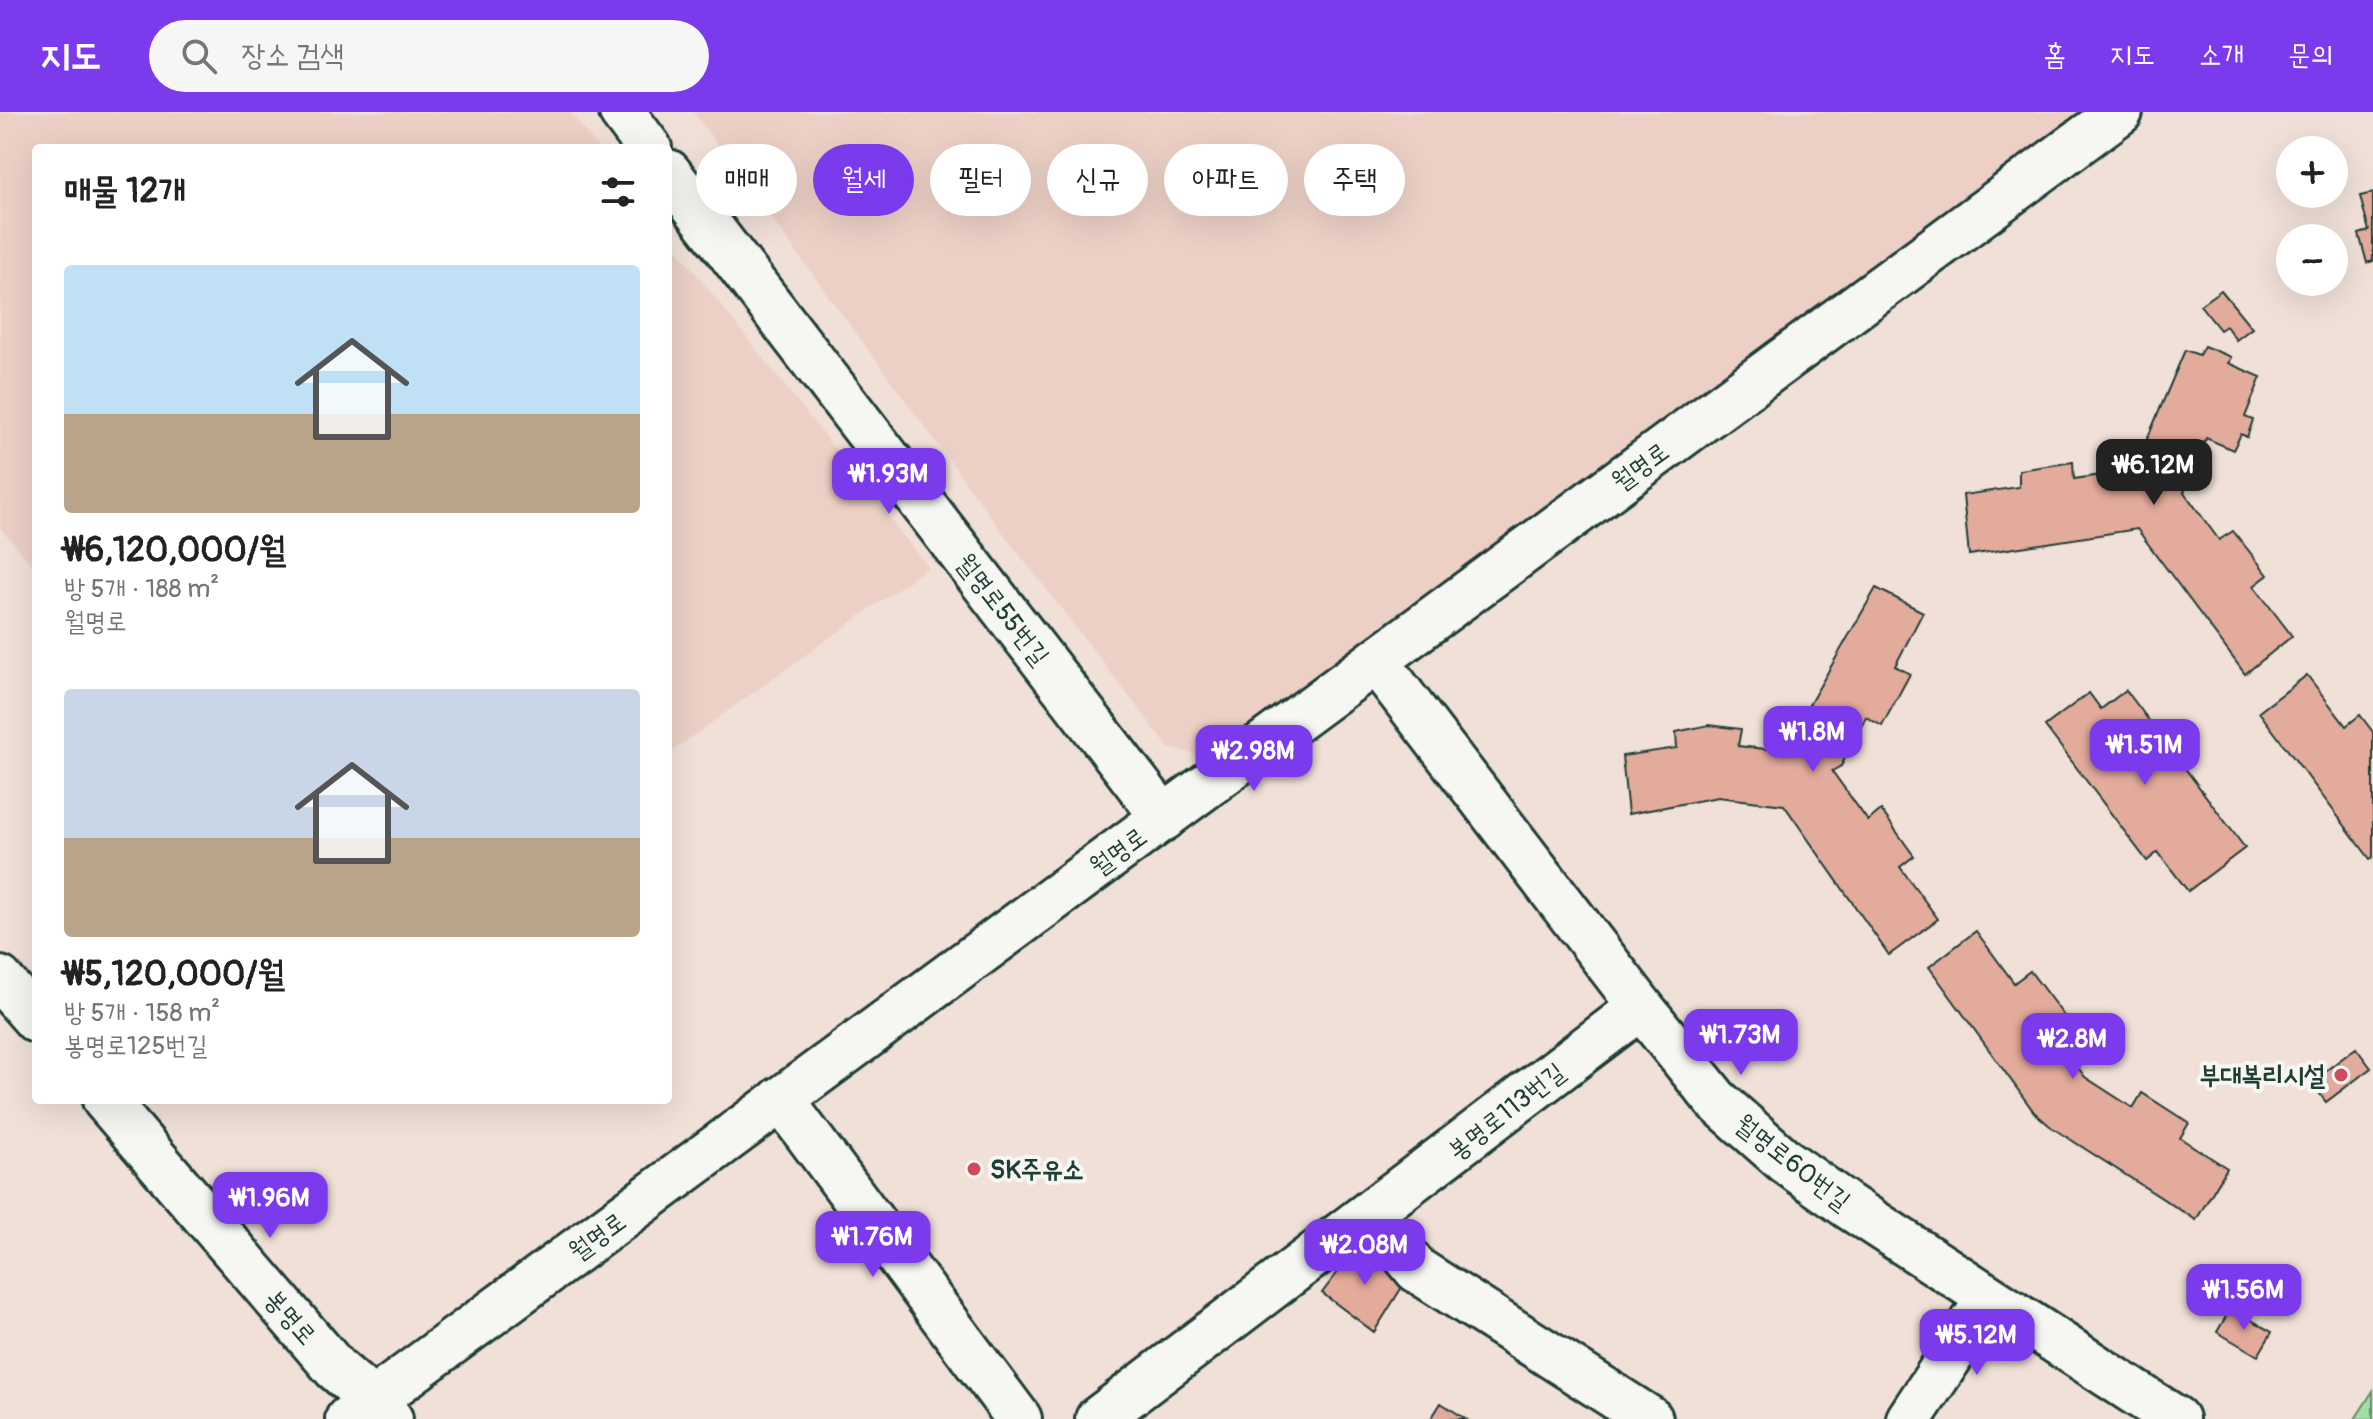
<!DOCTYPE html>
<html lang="ko">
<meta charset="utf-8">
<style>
body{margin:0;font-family:Pangolin,"Poor Story",sans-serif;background:#f6f6f6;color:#222;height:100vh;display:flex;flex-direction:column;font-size:30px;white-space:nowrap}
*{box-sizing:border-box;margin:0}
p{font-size:26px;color:#767676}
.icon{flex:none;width:44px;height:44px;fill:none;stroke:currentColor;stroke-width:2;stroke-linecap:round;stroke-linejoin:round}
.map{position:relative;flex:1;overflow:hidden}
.side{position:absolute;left:32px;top:32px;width:640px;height:960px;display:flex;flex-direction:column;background:#fff;border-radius:8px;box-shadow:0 8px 32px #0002}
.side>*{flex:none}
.hud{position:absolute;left:696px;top:32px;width:760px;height:72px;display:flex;gap:16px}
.tools{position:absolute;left:2276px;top:24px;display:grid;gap:16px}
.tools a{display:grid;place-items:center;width:72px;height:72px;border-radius:50%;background:#fff;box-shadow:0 8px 32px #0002;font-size:40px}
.price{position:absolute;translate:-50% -68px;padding:0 18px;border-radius:16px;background:#7c3aed;color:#fff;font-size:26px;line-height:52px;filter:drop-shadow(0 2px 4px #0008)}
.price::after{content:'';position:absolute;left:50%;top:48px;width:24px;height:18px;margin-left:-12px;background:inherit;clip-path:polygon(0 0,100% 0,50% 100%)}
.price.selected{background:#222;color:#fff}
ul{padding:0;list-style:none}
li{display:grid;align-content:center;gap:16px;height:424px;padding:0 32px}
li span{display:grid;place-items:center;height:248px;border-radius:8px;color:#555}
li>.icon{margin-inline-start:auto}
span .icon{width:144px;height:144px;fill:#fffc;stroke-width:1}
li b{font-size:34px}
h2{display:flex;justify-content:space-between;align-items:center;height:96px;padding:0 32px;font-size:34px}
.tag{padding:0 28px;border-radius:36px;background:#fff;box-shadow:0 8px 32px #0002;font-size:28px;line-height:72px}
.tag.selected{background:#7c3aed;color:#fff}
header{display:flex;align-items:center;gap:48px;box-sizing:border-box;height:112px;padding:0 40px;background:#7c3aed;color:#fff}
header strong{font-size:38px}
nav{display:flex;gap:44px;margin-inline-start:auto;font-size:28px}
.search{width:560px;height:72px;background:#f6f6f6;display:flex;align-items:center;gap:20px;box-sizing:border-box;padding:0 28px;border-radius:44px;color:#767676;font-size:30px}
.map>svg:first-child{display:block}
.built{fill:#ecd0c6}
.green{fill:#a1dfa6;stroke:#608e6d;stroke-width:2}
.building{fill:#e3ab9c;stroke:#1f3d34;stroke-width:2}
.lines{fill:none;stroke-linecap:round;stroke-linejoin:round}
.street-casing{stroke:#1f3d34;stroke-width:50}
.secondary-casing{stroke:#1f3d34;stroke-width:50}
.street{stroke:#f6f6f2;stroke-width:44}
.secondary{stroke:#f6f6f2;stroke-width:44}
.poi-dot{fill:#d1495b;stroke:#f6f6f2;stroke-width:3}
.labels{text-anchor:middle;stroke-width:8;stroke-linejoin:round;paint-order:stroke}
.street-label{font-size:26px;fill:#1f3d34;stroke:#f6f6f2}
.poi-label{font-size:26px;font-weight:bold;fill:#1f3d34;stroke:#f6f6f2;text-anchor:end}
</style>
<header>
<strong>지도</strong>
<div class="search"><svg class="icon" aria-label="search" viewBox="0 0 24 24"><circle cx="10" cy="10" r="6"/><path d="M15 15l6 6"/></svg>장소 검색</div>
<nav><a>홈</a><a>지도</a><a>소개</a><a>문의</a></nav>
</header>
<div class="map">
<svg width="2373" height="1307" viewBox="0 0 2373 1307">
<rect width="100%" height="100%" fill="#f0e0d8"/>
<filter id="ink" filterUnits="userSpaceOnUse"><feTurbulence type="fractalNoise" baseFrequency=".0125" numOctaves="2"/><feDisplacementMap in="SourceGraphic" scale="16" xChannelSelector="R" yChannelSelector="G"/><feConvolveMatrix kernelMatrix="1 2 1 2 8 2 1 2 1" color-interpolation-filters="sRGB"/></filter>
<g filter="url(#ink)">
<path class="built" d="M0,0H570L598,36H36V457L0,416Z
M693,0H2084L1359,551L1207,645L1169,636L1012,433Z
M668,126L928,455L668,642Z"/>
<path class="green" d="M2373,1279V1307H2355Z"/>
<path class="building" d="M2373,81V149L2367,151L2359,122L2369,119L2360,84Z
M2221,178L2252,216L2236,228L2226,214L2220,218L2200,193Z
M2204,234L2231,245L2228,251L2261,265L2245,305L2253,308L2247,325L2241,322L2233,338L2206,326L2184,380L2219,428L2233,419L2268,463L2254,474L2292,524L2245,562L2137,417L1969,443L1963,383L2019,375V358L2073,350L2074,367L2134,358L2185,238L2199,243Z
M1876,476L1923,500L1895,554L1910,562L1882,614L1866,605L1841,654L1832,659L1868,709L1881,698L1914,744L1900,755L1938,807L1889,843L1784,693L1718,685L1628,702L1622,644L1677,636L1676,620L1709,613L1741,617L1738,634L1794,640L1795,630L1790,626Z
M2307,563L2346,614L2360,603L2373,620V745L2370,747L2259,600Z
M2126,578L2245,736L2188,779L2158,740L2147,749L2045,614L2089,581L2101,597Z
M1976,819L2014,871L2030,859L2064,904L2049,916L2085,965L2133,996L2142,981L2189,1011L2180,1026L2227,1056L2196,1108L2051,1015L2034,1000L1929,855Z
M2356,936L2371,956L2326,990L2311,970Z
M1359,1132L1407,1167L1374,1220L1322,1181Z
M2231,1196L2272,1220L2258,1244L2217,1220Z
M1441,1291L1466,1307H1431Z"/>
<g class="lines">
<defs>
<path id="street" d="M622,0L649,36
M668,60L1164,706
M1376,549L1641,895L1716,988L1785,1049L1848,1094L2176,1307
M781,987L1019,1307
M1371,1102L1417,1158L1650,1307
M1098,1307L1641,895
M1909,1307L1989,1186"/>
<path id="secondary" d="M0,867L36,908
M105,988L335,1256L373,1289L390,1307
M348,1307L2120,0"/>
</defs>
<use href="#street" class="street-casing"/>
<use href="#secondary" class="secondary-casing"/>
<use href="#street" class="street"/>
<use href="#secondary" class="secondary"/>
</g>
</g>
<g class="poi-dot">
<circle cx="2341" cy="963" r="8"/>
<circle cx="974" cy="1057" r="8"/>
</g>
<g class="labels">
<g class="street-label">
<text transform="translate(1640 354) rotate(-36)" y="9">월명로</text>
<text transform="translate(1003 497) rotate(52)" y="9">월명로55번길</text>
<text transform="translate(1118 739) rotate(-36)" y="9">월명로</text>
<text transform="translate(1506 999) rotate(-38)" y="9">봉명로113번길</text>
<text transform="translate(1793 1050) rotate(38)" y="9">월명로60번길</text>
<text transform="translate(597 1124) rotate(-36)" y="9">월명로</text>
<text transform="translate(291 1205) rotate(49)" y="9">봉명로</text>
</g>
<g class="poi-label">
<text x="2325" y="972">부대복리시설</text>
<text x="990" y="1066" text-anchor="start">SK주유소</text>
</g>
</g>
</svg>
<div class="tools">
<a>+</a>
<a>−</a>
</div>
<b class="price selected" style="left:2154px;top:395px">₩6.12M</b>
<b class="price" style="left:889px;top:404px">₩1.93M</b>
<b class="price" style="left:1813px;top:662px">₩1.8M</b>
<b class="price" style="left:2145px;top:675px">₩1.51M</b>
<b class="price" style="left:1254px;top:681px">₩2.98M</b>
<b class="price" style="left:1741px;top:965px">₩1.73M</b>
<b class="price" style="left:2073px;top:969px">₩2.8M</b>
<b class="price" style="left:270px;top:1128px">₩1.96M</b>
<b class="price" style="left:873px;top:1167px">₩1.76M</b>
<b class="price" style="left:1365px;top:1175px">₩2.08M</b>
<b class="price" style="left:2244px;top:1220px">₩1.56M</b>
<b class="price" style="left:1977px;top:1265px">₩5.12M</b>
<div class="hud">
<a class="tag">매매</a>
<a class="tag selected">월세</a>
<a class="tag">필터</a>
<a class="tag">신규</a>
<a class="tag">아파트</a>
<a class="tag">주택</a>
</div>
<section class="side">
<h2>매물 12개<svg class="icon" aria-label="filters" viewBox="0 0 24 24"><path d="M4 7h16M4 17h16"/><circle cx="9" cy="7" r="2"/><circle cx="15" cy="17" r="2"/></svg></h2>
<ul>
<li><span style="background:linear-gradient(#bfe0f5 60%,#b9a48a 0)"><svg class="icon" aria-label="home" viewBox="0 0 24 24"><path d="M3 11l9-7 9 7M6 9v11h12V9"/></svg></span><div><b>₩6,120,000/월</b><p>방 5개 · 188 m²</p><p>월명로</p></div></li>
<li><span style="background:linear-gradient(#c9d6e8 60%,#b9a48a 0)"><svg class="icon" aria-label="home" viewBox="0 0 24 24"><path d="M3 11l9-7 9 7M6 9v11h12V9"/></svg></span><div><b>₩5,120,000/월</b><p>방 5개 · 158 m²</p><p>봉명로125번길</p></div></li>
</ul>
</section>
</div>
